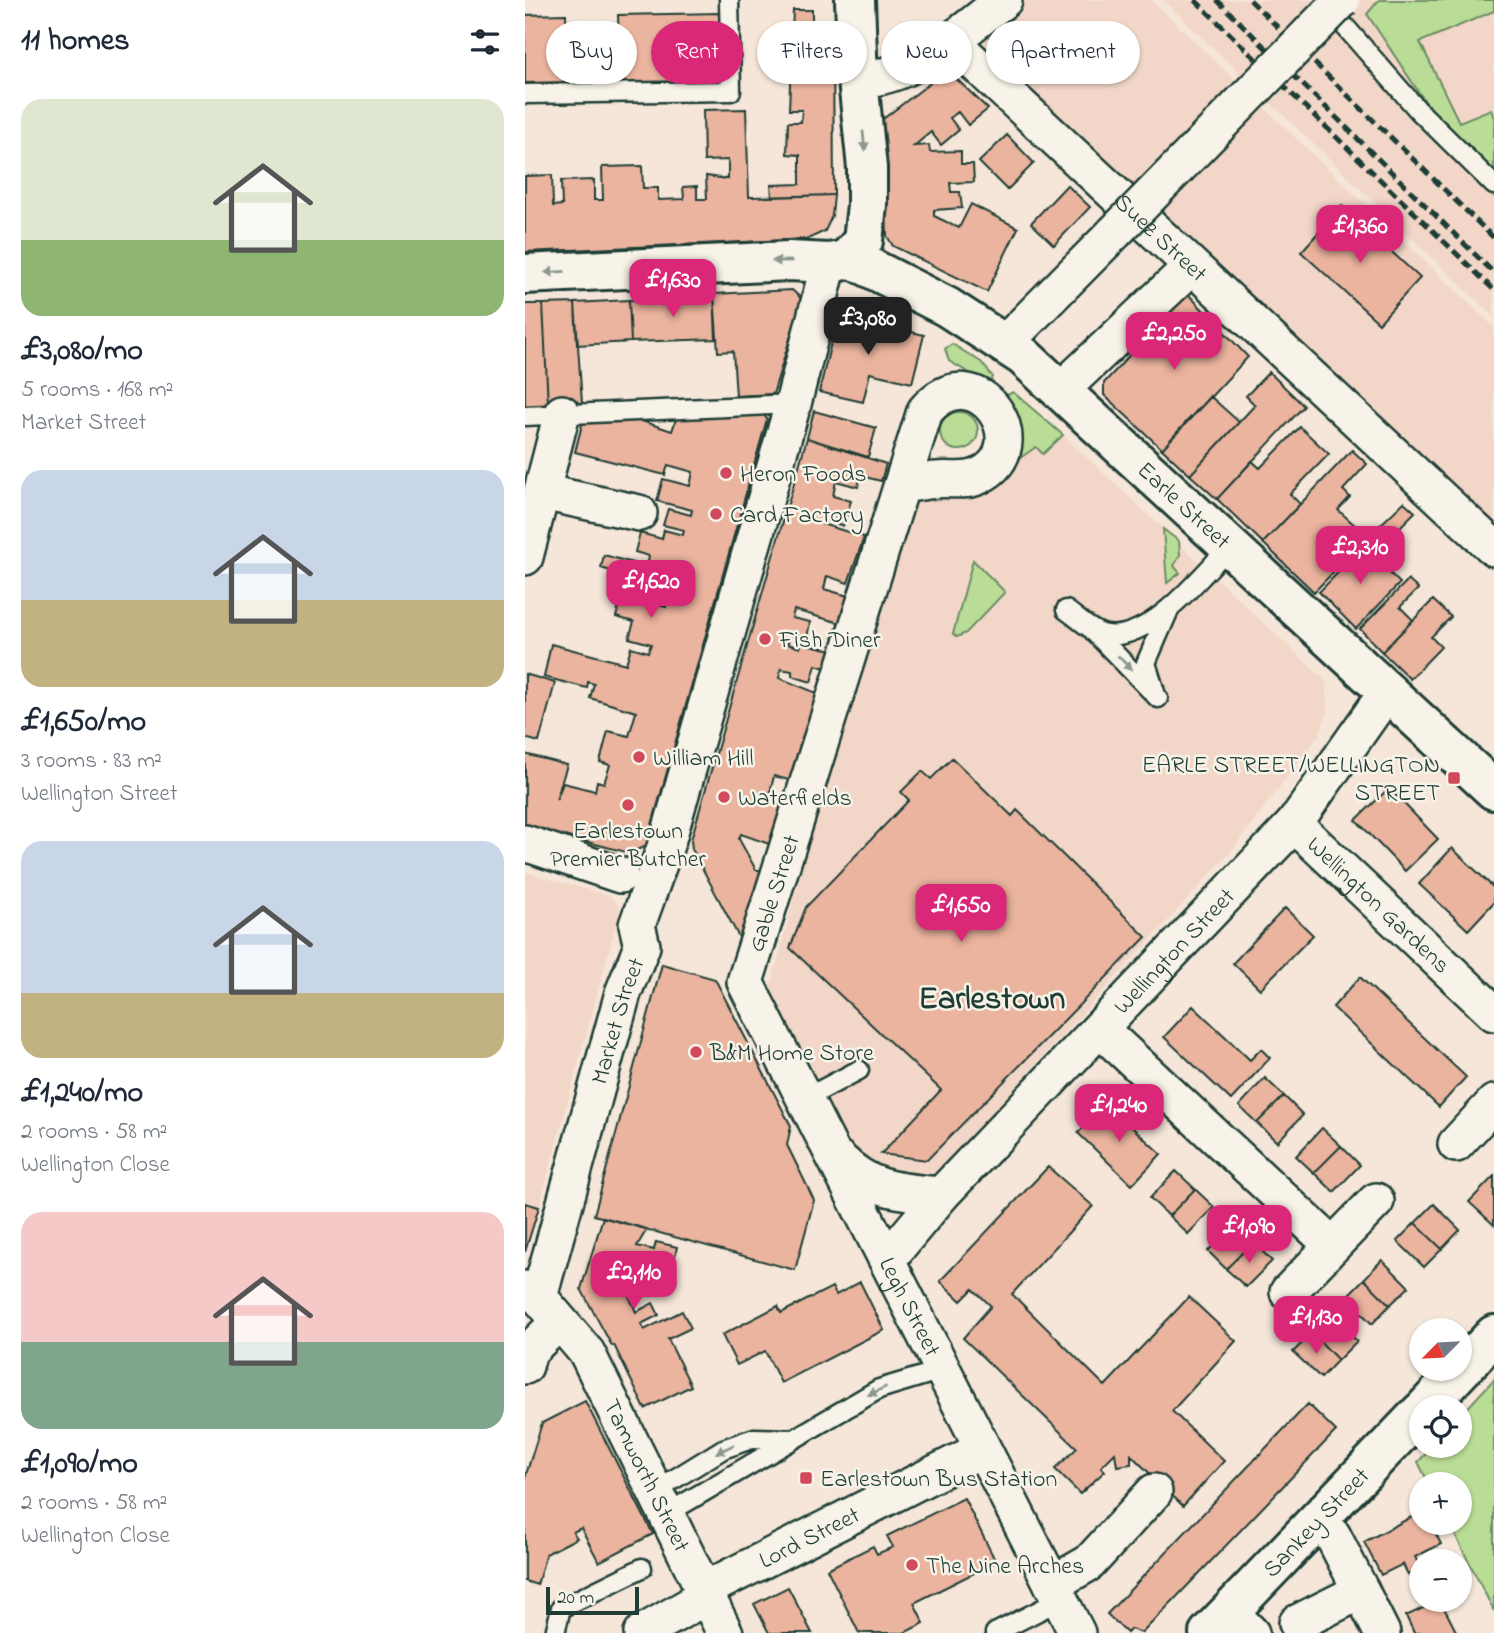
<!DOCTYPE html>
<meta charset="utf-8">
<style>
body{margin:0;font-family:"Indie Flower",sans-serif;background:#f2f2f3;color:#1f2937;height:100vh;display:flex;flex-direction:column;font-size:26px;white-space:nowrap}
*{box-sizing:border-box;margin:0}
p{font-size:23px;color:#747a83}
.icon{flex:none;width:38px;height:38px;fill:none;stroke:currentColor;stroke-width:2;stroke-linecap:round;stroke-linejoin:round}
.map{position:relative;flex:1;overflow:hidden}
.side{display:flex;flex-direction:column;background:#fff;width:525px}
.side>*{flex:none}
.banner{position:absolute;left:21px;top:21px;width:665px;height:63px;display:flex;gap:14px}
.needle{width:46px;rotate:246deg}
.tools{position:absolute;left:884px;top:1318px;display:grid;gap:14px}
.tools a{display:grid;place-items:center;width:63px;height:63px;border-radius:50%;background:#fff;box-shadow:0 2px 5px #0004;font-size:35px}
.scale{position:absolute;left:21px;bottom:18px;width:93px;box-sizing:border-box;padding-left:7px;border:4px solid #1f3d34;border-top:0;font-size:19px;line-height:24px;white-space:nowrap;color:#1f3d34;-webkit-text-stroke:5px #f7f3e8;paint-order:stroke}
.price{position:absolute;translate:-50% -60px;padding:0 16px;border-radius:14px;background:#db2777;color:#fff;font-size:23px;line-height:46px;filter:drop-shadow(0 2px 4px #0008)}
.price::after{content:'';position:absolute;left:50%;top:42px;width:21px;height:16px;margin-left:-10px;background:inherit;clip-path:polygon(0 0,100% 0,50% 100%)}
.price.current{background:#222;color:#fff}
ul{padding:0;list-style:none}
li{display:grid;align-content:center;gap:14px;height:371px;padding:0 21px}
li span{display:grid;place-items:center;height:217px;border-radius:21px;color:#555}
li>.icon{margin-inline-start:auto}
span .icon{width:126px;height:126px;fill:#fffc;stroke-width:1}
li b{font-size:30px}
h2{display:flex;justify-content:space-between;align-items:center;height:84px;padding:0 21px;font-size:30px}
.pill{padding:0 24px;border-radius:32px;background:#fff;box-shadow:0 2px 5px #0004;font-size:24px;line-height:63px}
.pill.current{background:#db2777;color:#fff}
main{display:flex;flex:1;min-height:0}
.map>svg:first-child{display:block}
.built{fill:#f2d7c8}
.green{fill:#b9dc96;stroke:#6c8c65;stroke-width:2}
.building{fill:#ebb49f;stroke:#1f3d34;stroke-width:2}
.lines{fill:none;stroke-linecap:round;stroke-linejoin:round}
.lane-casing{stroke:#1f3d34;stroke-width:23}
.street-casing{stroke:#1f3d34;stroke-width:40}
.secondary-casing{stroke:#1f3d34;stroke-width:44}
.lane{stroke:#f7f3e8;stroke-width:18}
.street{stroke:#f7f3e8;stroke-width:35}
.secondary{stroke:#f7f3e8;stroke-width:38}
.rail{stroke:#1f3d34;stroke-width:5;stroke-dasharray:10 5;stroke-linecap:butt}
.street-bridge-casing{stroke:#1f3d34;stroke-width:40;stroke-linecap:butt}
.street-bridge{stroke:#f7f3e8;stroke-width:35}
.oneway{fill:#8b988e}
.poi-dot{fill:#d1495b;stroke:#f7f3e8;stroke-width:2.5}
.labels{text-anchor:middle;stroke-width:5;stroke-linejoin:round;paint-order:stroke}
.street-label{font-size:24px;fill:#1f3d34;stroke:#f7f3e8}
.poi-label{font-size:24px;fill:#1f3d34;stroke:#f7f3e8;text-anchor:start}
.district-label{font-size:32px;font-weight:bold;fill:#1f3d34;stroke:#f7f3e8}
</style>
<main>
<section class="side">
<h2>11 homes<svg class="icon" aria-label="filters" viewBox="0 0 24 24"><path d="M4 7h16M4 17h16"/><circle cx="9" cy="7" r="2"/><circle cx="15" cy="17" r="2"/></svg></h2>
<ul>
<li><span style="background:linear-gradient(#dfe7d0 65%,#8fb573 0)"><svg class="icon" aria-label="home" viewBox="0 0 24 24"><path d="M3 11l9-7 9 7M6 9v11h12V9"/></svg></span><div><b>£3,080/mo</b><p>5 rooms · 168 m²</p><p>Market Street</p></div></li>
<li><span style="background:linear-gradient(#c9d6e8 60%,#c2b280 0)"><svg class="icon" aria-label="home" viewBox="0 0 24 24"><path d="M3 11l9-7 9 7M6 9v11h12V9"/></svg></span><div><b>£1,650/mo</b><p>3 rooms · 83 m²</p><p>Wellington Street</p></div></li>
<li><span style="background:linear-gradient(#c9d6e8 70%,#c2b280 0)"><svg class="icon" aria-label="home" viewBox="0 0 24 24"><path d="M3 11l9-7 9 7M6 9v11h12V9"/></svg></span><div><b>£1,240/mo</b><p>2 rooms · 58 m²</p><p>Wellington Close</p></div></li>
<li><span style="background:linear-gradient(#f6c9c9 60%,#7fa58c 0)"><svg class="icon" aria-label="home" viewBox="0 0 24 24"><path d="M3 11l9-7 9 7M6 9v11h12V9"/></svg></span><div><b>£1,090/mo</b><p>2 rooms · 58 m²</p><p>Wellington Close</p></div></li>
</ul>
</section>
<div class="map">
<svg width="969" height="1633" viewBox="0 0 969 1633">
<rect width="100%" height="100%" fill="#f5e6d9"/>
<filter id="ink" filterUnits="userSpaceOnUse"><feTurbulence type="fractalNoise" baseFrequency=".0143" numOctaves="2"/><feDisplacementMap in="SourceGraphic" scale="14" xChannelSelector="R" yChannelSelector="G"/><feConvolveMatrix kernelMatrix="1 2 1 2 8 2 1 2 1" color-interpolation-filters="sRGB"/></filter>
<g filter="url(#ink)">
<path class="built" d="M500,0H626L969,327V524L635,227L448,41Z
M638,0H969V317Z
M538,435L801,681L803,712L794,735L704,854L407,1178L325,1167L245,990L293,805L390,503L450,488L511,447L519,454Z
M0,872L85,896L94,906V914L14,1207L0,1203Z"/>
<path class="green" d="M854,0H969V11L895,42L934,122L966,109L969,119V175L913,121L842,14Z
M427,344L456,362L468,377L465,385L424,361L420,349Z
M488,392L538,435L518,454L511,447L485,465L478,397Z
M415 431a19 19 0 1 1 38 0a19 19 0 1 1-38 0Z
M638,529L654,541L655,555L649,566L655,573L642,583Z
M448,560L480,592L441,633L432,637L428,634Z
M969,1379V1611L924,1523L934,1522V1484H904L893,1462L908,1446H934L935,1416Z"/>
<path class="building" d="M268,10H287V42H308L309,195L247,197L246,185L275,184V155L262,154L263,122H276L277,110H264Z
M195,13L196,82L95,84L93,15Z
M41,14L43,82L0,83V15Z
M422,70L463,109L443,125L433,112L425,118L434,130L416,145L406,132L389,146L404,145L405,152L436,151V164H448L449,182L425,183L426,192H435L437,208L409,210V216L434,228L446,204L493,228L462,292L368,246L362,236L358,119Z
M221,109L224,197L309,195L307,216L300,231L283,239L0,252V176L27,175L28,206L37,205L36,181L69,180V200H78L77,167L117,166L118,188H133V200L159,199L158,187L172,186V199H182L181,176L203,179V160L179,161L178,110Z
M482,135L509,163L482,190L454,162Z
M542,185L565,207L529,245L506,223Z
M817,206L895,278L854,323L776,252Z
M267,290L277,299L248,394L211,396L208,351L193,352L189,294Z
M662,293L723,357L637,449L579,395V383Z
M189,294L191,339L106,342L104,300Z
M104,300L106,342L52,345L50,303Z
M50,303L57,403L23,405L18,304Z
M0,304H18L23,405L0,407Z
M313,314L399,335L387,383L345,373L338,402L294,392Z
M744,372L779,406L692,499L665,475L730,405L721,396Z
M685,396L714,422L665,475L637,449Z
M236,411L242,419L121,846L105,853L0,826V754L42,765L31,800L38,783L70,791L72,781L79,783L85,765L75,762L83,731L104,736L111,712L65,698L69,684L63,682L62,688L19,677L26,644L101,664L106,647L123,652L126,644L104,638L109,622L91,617L97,595L141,607L142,604L95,592L99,575L76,568L79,555L133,570L134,566L123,562L124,556L110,552L115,533L137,539L139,530L158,535L159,530L138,525L143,509L166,515L167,510L132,501L138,479L165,486L168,472L143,465L140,475L50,452L59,417L92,413L147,431L153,413Z
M289,411L351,428L343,457L282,438Z
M775,427L804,454L765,494L775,504L738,543L692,499L727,461L735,468Z
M282,438L361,464L356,481L336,476L333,487L311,481L308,496L326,501L318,526L298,519L297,524L339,537L323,583L302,576L299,589L323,596L315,623L269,610L267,618L285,622L282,638L264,635L263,644L275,648L276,643L307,650L300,668L291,665L286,682L267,676V671L256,669L254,678L292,693L267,781L249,776L243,801L259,806L247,845L216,834L214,839L231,870H241L218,945L167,849L166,840Z
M827,450L842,464L818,490L825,497L813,510L832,527L816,544L826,554L789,592L738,543Z
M879,502L890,512L862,540L851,529Z
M848,537L856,544L846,555L875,583L831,629L794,592Z
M883,580L893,589L875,607L888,620L857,652L835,629Z
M908,600L926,617L906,637L916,647L885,679L857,652Z
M0,674L30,683L14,742L0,738Z
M427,758L487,816L492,810L621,937L402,1160L356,1154L416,1090L265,948L281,907L384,800L376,792L397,771L406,779Z
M864,788L913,839L880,871L831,820Z
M927,848L969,888V902L943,930L894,884Z
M760,908L788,935L735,989L708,963Z
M137,964L190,979L266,1126L262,1145L289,1200L270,1270L69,1215Z
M835,977L941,1077L914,1107L808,1007Z
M668,1006L725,1060L736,1049L745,1058L706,1100L639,1037Z
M740,1078L759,1096L732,1123L714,1106Z
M759,1096L778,1115L752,1142L732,1123Z
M581,1103L636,1154L607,1185L553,1133Z
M797,1128L816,1146L789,1173L771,1156Z
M816,1146L835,1165L809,1192L789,1173Z
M523,1167L568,1206L487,1294L580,1386L664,1297L711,1341L647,1411L699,1461L658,1506L606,1455V1464L592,1466L590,1453L576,1467L580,1471L555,1494L530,1469L552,1448L438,1338L466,1306L448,1289L436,1301L415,1281Z
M651,1171L670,1189L644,1216L625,1198Z
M969,1176V1225L944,1202Z
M670,1189L689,1207L663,1234L644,1216Z
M0,1203L14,1207L0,1252Z
M909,1204L935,1230L917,1249L890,1223Z
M78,1217L122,1229L112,1246L129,1250L131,1242L152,1247L148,1266L110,1257L107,1269L132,1275L130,1280L123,1278L121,1287L115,1286L117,1298L104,1296L111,1312L128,1303L134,1315L116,1324L119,1330L157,1311L166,1328L143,1339L166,1386L120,1409L89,1345L87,1346L56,1289Z
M890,1223L917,1249L899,1267L872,1241Z
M709,1224L728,1242L701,1269L683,1251Z
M728,1242L747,1261L721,1287L701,1269Z
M857,1260L884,1287L865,1305L839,1279Z
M839,1279L865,1305L847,1324L821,1297Z
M335,1282L359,1330L256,1383L240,1351L212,1365L197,1335L253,1306L256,1313L307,1287L311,1295Z
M805,1314L832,1341L813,1360L787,1333Z
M787,1333L813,1360L796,1378L768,1352Z
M60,1401L128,1534L74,1562L56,1528L48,1532L52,1538L21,1554L12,1585L0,1581V1478L17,1423Z
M783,1404L811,1431L617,1633L606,1629L602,1633L582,1614Z
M439,1498L471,1562L389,1603L399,1623L379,1633H334L302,1569L348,1546L352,1554L368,1547L362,1536Z
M896,1512V1522H905L916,1544L890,1557L896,1569L883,1575L878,1564L856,1575L839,1542Z
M263,1587L287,1633H244L229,1604Z
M915,1600L932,1633H889L881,1616Z"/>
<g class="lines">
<defs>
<path id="lane" d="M802,6L893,110L969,185
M0,94L206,91L204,0
M0,416L268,404
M541,610C553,618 567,633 582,635C626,641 677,575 705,546
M569,632L633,698
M630,692L621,663L644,610
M281,1098L334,1070
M130,1491L198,1449L229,1438L266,1439
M141,1514L354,1389L417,1370
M30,1633L36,1608L117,1568
M470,1633L535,1600"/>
<g id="street">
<path id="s1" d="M425,40L969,548"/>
<path d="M333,80C391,77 434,33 479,0"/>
<path d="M481,342L589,233"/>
<path d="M535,391L666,267"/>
<path id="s2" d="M379,485C389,483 400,481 411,480C426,478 440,483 454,476C515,448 452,350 400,411L220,982L552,1633"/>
<path d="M17,492L114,513"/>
<path d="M0,557L37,413"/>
<path id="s3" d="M769,824L969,1013"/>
<path d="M0,843L95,875"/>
<path d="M575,1029L807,1245"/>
<path d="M931,1144L969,1103"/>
<path d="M314,1159C346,1191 373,1191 416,1195"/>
<path id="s4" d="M362,1260L416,1195L769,824L852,706L865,692"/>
<path id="s5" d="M0,1289L14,1297L62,1353L200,1633"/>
<path d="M763,1292L851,1201"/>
<path id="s6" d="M14,1297L98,993L117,946L112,925L143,839L268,404L304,263"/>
<path d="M0,1366L4,1351L34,1322"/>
<path d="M808,1536L836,1591"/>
<path d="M527,1584L564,1563L629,1492"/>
<path d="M705,1612L726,1633"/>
<path d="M772,1623L836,1591L857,1633"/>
<path id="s7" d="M117,1633L166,1605L179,1590L456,1450"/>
</g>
<g id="secondary">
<path id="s8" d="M324,257L422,307L498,356L969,790"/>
<path d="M0,274L264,261L304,263L316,261L324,257L338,241L342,205V168L333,80L330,0"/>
<path d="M901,1407L969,1335"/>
<path id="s9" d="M684,1633L896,1412"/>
</g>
</defs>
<use href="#lane" class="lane-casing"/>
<use href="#street" class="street-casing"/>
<use href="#secondary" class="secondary-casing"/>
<use href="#lane" class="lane"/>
<use href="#street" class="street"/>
<use href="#secondary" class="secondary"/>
<path class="rail" d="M670,0L969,290
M692,0L969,273
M725,0L969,238"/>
<defs>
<path id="street-bridge" d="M589,233L817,0"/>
</defs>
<use href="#street-bridge" class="street-bridge-casing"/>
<use href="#street-bridge" class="street-bridge"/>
</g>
<defs><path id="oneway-solid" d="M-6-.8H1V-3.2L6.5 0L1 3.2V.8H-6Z" transform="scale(1.75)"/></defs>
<g class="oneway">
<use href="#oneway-solid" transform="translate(339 141) rotate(84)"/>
<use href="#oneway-solid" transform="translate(257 261) rotate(179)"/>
<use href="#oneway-solid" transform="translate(30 272) rotate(177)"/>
<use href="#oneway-solid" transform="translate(600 663) rotate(46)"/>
<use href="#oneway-solid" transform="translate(352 1391) rotate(155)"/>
<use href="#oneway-solid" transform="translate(200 1449) rotate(155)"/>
</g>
</g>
<g class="poi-dot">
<circle cx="201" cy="473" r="7"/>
<circle cx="191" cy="514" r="7"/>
<circle cx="240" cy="639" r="7"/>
<circle cx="114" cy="757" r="7"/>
<rect x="922" y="771" width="14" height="14" rx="3.5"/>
<circle cx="199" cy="797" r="7"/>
<circle cx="103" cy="805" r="7"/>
<circle cx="171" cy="1052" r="7"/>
<rect x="274" y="1471" width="14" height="14" rx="3.5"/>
<circle cx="387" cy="1565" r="7"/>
</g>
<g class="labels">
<g class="street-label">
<text dy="8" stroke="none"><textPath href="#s1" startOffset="289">Suez Street</textPath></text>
<text dy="8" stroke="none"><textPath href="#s8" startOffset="420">Earle Street</textPath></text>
<text transform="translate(248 893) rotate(-72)" y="8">Gable Street</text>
<text dy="8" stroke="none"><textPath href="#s3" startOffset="117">Wellington Gardens</textPath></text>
<text dy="8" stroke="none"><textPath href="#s4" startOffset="422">Wellington Street</textPath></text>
<text dy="8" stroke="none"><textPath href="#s6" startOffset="287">Market Street</textPath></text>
<text dy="8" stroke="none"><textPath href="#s2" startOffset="1199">Legh Street</textPath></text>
<text dy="8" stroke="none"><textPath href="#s5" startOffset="226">Tamworth Street</textPath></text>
<text dy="8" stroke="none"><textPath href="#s9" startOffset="154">Sankey Street</textPath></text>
<text dy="8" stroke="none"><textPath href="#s7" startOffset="194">Lord Street</textPath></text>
</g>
<g class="poi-label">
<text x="215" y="481">Heron Foods</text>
<text x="205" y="522">Card Factory</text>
<text x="254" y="647">Fish Diner</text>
<text x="128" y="765">William Hill</text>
<text x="915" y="772" text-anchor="end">EARLE STREET/WELLINGTON<tspan x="915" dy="28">STREET</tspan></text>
<text x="213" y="805">Waterfields</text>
<text x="103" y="838" text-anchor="middle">Earlestown<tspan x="103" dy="28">Premier Butcher</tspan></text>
<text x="185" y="1060">B&amp;M Home Store</text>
<text x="295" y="1486">Earlestown Bus Station</text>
<text x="401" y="1573">The Nine Arches</text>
</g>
<g class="district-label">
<text x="467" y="1008">Earlestown</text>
</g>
</g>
</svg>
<div class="tools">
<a><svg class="needle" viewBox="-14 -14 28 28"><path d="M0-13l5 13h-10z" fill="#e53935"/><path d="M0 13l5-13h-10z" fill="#747a83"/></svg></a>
<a><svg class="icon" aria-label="locate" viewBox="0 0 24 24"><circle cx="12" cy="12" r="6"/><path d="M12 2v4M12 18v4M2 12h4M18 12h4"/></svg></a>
<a>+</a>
<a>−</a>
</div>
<div class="scale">20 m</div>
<b class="price" style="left:835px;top:265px">£1,360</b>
<b class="price" style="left:148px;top:319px">£1,630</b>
<b class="price current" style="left:343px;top:357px">£3,080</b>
<b class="price" style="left:649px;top:372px">£2,250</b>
<b class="price" style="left:835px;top:586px">£2,310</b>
<b class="price" style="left:126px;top:620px">£1,620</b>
<b class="price" style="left:436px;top:944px">£1,650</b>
<b class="price" style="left:594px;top:1144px">£1,240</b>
<b class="price" style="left:724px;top:1265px">£1,090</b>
<b class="price" style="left:109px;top:1311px">£2,110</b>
<b class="price" style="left:791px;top:1356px">£1,130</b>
<div class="banner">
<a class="pill">Buy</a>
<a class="pill current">Rent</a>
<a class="pill">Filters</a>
<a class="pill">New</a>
<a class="pill">Apartment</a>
</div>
</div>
</main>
